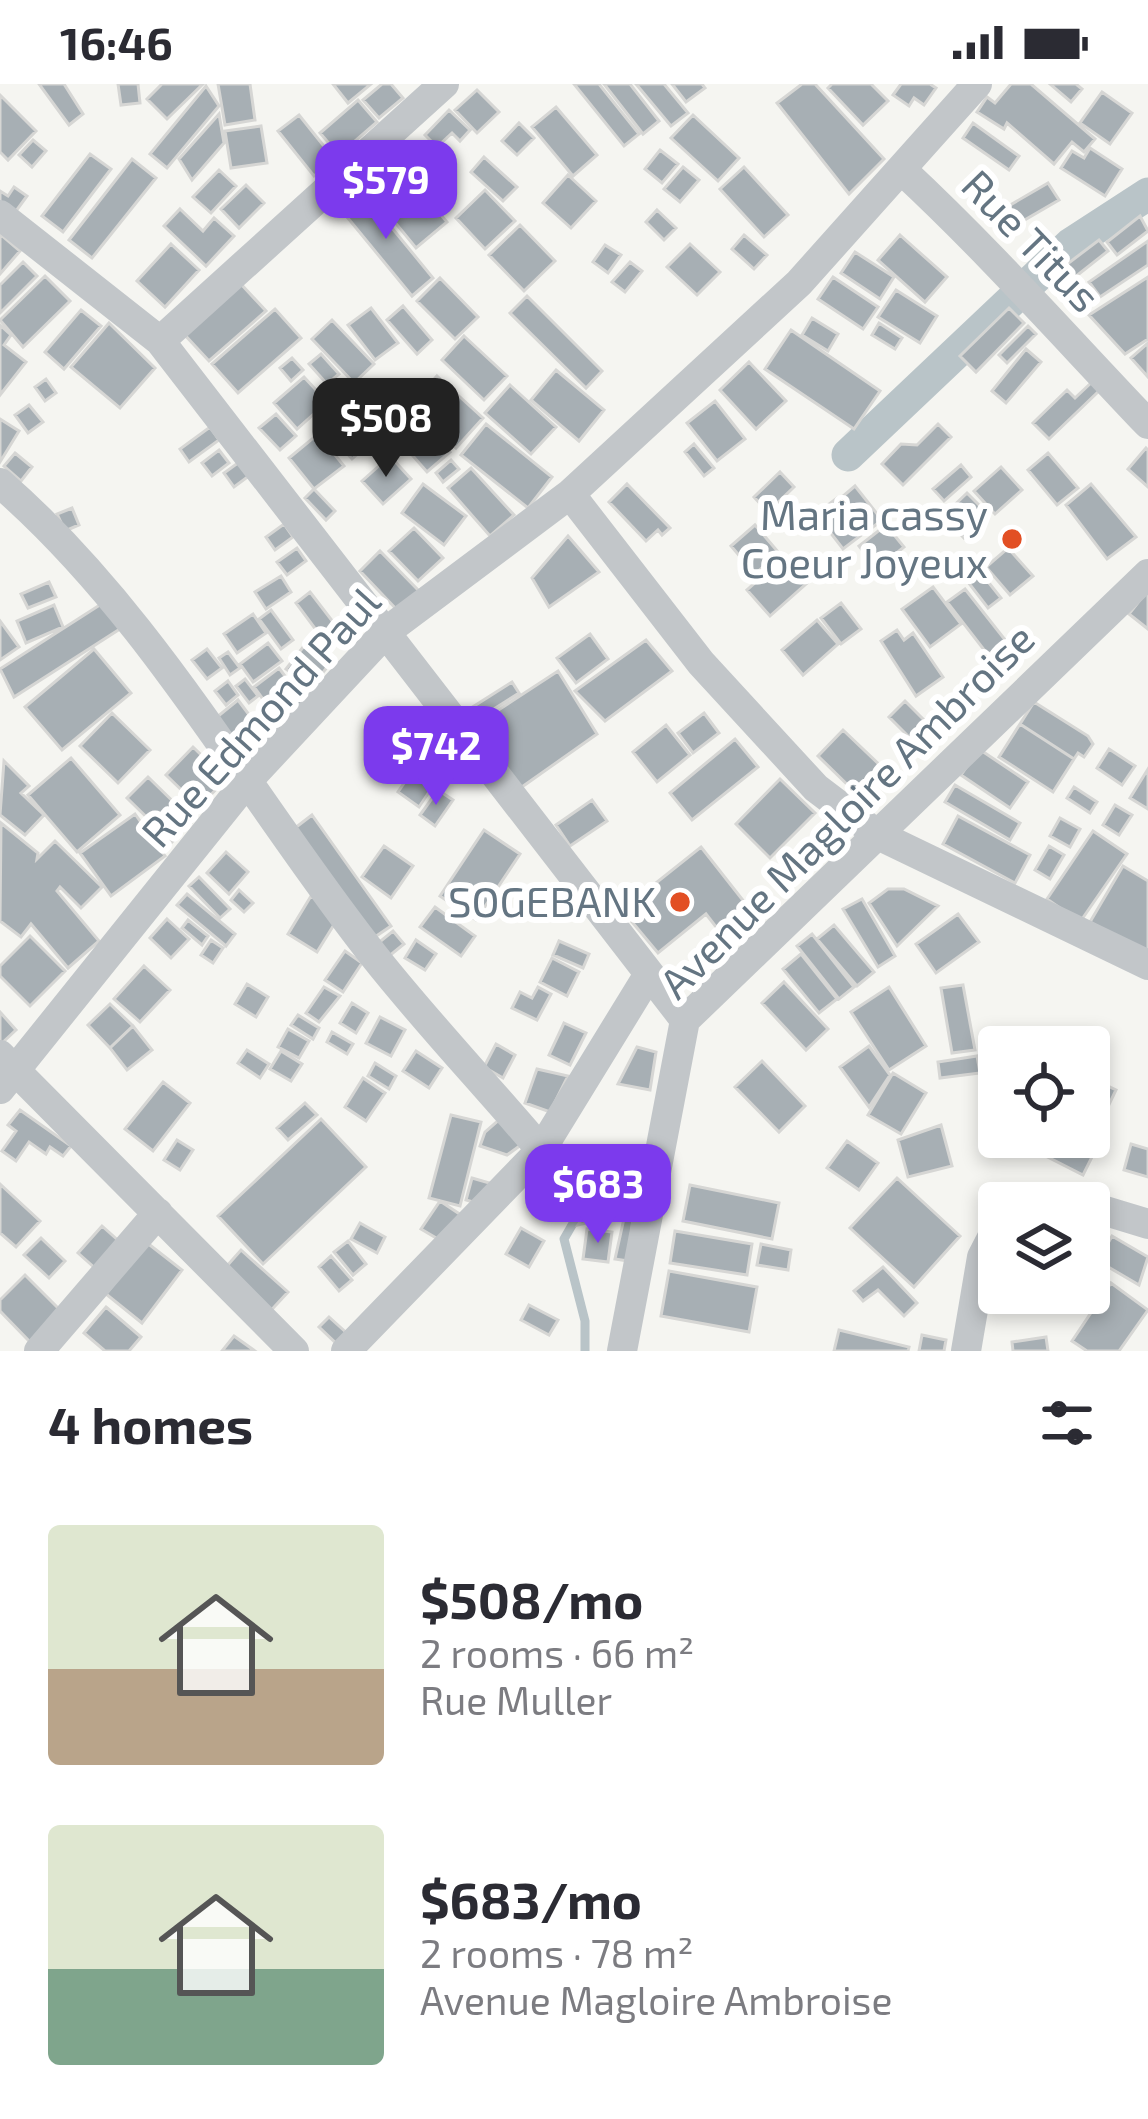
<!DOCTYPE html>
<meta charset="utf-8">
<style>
body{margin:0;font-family:"Exo 2",sans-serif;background:#f2f2f3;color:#2b2b33;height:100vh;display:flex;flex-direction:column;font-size:45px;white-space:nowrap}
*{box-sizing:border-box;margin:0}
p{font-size:39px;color:#7c7c81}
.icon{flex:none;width:66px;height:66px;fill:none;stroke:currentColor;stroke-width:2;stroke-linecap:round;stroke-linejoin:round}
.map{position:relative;height:1267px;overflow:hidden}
.panel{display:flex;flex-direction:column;background:#fff;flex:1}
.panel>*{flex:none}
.fabs{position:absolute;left:978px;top:942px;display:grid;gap:24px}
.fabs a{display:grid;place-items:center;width:132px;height:132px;border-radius:12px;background:#fff;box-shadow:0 6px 18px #0003;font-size:60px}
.price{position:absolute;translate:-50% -102px;padding:0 27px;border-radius:24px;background:#7c3aed;color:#fff;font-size:39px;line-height:78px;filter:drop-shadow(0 3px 6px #0008)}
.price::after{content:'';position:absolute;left:50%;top:72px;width:36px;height:27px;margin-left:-18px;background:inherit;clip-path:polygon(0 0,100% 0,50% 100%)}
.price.current{background:#222;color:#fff}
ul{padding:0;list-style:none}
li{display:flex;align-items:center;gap:36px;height:300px;padding:0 48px}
li span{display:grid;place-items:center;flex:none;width:336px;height:240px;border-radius:12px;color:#555}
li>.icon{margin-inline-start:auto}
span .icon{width:144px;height:144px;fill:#fffc;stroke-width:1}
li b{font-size:51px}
h2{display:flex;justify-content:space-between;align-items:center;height:144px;padding:0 48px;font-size:51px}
.status{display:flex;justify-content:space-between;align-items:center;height:84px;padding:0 60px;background:#fff;direction:ltr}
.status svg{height:33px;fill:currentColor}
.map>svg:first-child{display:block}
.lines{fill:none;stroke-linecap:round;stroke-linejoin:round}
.stream{stroke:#b9c4c8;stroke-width:9}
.canal{stroke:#b9c4c8;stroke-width:33}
.building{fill:#a7afb4;stroke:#d6d6d4;stroke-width:3}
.minor{stroke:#c2c6c9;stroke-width:30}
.poi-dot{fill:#e24f24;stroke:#fff;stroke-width:4.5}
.labels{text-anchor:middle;stroke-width:12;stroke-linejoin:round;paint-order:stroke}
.street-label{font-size:42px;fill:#647582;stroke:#fff}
.poi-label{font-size:42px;fill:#647582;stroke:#fff;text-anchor:end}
</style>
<div class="status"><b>16:46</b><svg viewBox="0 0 49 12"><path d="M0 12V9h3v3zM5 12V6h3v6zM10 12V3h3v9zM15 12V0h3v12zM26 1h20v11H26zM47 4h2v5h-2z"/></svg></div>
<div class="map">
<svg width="1148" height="1267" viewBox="0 0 1148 1267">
<rect width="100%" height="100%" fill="#f5f5f1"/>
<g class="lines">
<path class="stream" d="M579,1129L564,1155L585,1237V1267"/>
<path class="canal" d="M848,371L1071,160L1148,110"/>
</g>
<path class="building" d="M39,0H64L83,30L69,41Z
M118,0H138L140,19L121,21Z
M162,0H203L167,35L147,15Z
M218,0H250L255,36L225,41Z
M333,0H371L348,19Z
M382,0H391L403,14L379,34L363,16Z
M574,0H599L639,50L624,62Z
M604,0H630L659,37L643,50Z
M636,0H664L688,29L671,42Z
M672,0H702L705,4L686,18Z
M802,0H815L884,75L849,110L777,19Z
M832,0H871L888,17L863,41L828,4Z
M901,0H930L936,4L924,21L914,14L909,22L893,11Z
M1011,0H1031L1095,55L1084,68L1072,58L1054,80L1007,39L1004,45L977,28L987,13L995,19Z
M1050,0H1076L1082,5L1071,18Z
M206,2L219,22L167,84L150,70Z
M477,6L499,28L477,49L455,26Z
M1102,8L1132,29L1110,60L1080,39Z
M0,11L36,47L8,76L0,68Z
M358,16L377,38L339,71L320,49Z
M556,23L597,71L573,92L532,43Z
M449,26L470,46L460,57L452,49L437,63L425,51Z
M219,30L224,59L192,96L179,75Z
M299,31L335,76L314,92L278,47Z
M693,31L739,74L718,97L671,54Z
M519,39L534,54L517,71L502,57Z
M973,39L1019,72L1009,86L963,54Z
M261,42L267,79L231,84L225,47Z
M33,56L46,67L32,83L19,71Z
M1090,64L1122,85L1105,112L1061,84L1072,67L1084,74Z
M660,66L678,80L662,99L645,85Z
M90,70L111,85L63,148L42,132Z
M484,73L517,103L503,117L471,88Z
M132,75L156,94L92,174L69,156Z
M389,82L404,98L382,119L367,104Z
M683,83L699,96L680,118L664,105Z
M744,83L788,131L764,153L720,105Z
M219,86L236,102L211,129L193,113Z
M568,91L596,117L571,144L543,119Z
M1048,99L1059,116L1004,148L993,131Z
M415,100L447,138L416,164L384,125Z
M246,101L264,119L239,144L221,125Z
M14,103L27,112L11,134L0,126V107L8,112Z
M360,105L433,194L412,212L338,122Z
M485,106L515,137L485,165L456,134Z
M180,125L203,147L214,134L234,152L206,182L164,142Z
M657,126L676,144L664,156L646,138Z
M1140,132L1148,147L1117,171L1107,158Z
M520,141L555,177L524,207L489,171Z
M0,150L20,167L0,190Z
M744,151L767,171L754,185L732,165Z
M900,151L947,193L925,218L878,176Z
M1099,156L1108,167L1075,193L1066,181Z
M1148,157V181L1100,213L1089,198Z
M171,160L199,186L165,223L137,197Z
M690,160L720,188L697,211L667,183Z
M605,161L621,171L608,189L593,178Z
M855,168L894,193L880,215L841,189Z
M23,178L37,192L0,229V201Z
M630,178L642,187L625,208L612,198Z
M45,192L70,217L23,263L0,236Z
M833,193L878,223L863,245L818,215Z
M1148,193V255L1125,270L1089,231Z
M440,194L478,233L455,255L417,217Z
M240,199L266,227L209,277L183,249Z
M896,206L937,232L920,259L878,233Z
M527,212L602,287L586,304L510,229Z
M403,222L432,256L417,270L387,236Z
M371,224L398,259L375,276L348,241Z
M1009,224L1024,239L976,288L960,272Z
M275,225L301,254L238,309L212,280Z
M81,226L101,242L64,285L45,268Z
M812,234L838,250L828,267L802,251Z
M332,236L374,280L354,299L312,255Z
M109,239L155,284L120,324L71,283Z
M879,239L902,254L895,265L872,251Z
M0,241L11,251L4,261L26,278L0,311Z
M1028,242L1036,250L1007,279L999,271Z
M791,246L880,307L854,345L765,285Z
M464,252L507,292L484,316L442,276Z
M1148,259V293L1131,274Z
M1026,265L1041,278L1006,319L992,307Z
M321,270L339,290L327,300L309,280Z
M292,274L303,286L291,297L280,284Z
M749,278L786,317L756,345L720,306Z
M556,286L604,326L579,357L531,316Z
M437,292L483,334L456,364L410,322Z
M304,293L327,318L297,345L274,319Z
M46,295L56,309L45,317L35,303Z
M1092,298L1100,306L1049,355L1033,339L1067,306L1075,314Z
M367,301L384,320L371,331L354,312Z
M510,301L556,343L531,370L485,329Z
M715,317L745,355L717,377L687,339Z
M407,320L450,368L427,388L385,340Z
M29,321L43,338L28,349L15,331Z
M276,330L296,352L280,366L259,344Z
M0,335L19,347L0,378Z
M352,335L372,357L352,375L332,353Z
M486,340L552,393L528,424L461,371Z
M938,340L951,353L903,401L882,380L901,360L917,361Z
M210,343L219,356L189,378L180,365Z
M318,350L344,382L314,405L289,374Z
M694,360L714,384L704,392L685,368Z
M1146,364L1148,366V403L1128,385Z
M219,366L229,379L212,392L202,379Z
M15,369L32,383L21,397L4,382Z
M1048,369L1078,404L1057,421L1028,386Z
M390,372L411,395L383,420L362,397Z
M242,376L253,389L234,403L224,389Z
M451,376L459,385L443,398L436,389Z
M961,381L971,393L944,417L933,405Z
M1001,383L1022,406L995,430L974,407Z
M471,384L514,431L490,452L448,404Z
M780,388L794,403L768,428L754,413Z
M423,400L466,432L444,461L402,429Z
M627,400L670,444L662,451L658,446L646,457L609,418Z
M1091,400L1136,453L1107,475L1066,421Z
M855,402L882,436L868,447L842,413Z
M314,405L335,427L326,436L305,414Z
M967,409L988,430L964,454L943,432Z
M837,414L864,449L843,465L816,430Z
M72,424L79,441L65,447L57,430Z
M284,440L293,453L275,466L266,453Z
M755,441L779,469L755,490L731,462Z
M886,441L904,463L877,485L859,462Z
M414,444L443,474L418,497L389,467Z
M568,452L599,488L549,523L532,494Z
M297,464L306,477L287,491L277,478Z
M1008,464L1033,492L1010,511L986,483Z
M380,467L419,507L398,527L360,487Z
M784,473L807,499L770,532L747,506Z
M973,479L1001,514L988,524L961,489Z
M281,492L291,508L266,525L255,508Z
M49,498L56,513L28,524L21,510Z
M933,503L961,540L930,563L902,525Z
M965,505L1006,557L988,571L947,518Z
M1147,507H1148V545L1129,530Z
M310,508L340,547L325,558L296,519Z
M106,517L123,543L14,613L0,585Z
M841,519L861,545L841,560L821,534Z
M54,521L63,543L26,559L17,537Z
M271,526L293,556L281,565L259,535Z
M253,530L266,549L237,569L224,550Z
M817,536L838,560L803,591L782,566Z
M0,537L19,563L0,576Z
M897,546L904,556L913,549L943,593L916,612L881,557Z
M590,550L608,575L576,599L557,574Z
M646,556L672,587L605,637L575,607Z
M268,559L282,577L253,598L240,580Z
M304,562L328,582L311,604L286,585Z
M94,565L131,609L62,666L25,623Z
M207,565L222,584L207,595L192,576Z
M228,568L240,584L230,591L219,574Z
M279,584L304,618L279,637L254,603Z
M558,587L597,650L519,705L480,638Z
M245,595L258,612L249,619L236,602Z
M228,597L238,611L226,621L215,607Z
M512,598L519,609L478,635L471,624Z
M238,616L253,636L231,652L217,633Z
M905,617L932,644L916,660L889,633Z
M1034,618L1088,652L1093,660L1084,673L1078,669L1074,675L1020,640Z
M112,629L150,666L118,699L80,662Z
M704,629L719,649L693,669L678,649Z
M1020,640L1074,675L1053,708L999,673Z
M666,641L690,671L657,698L633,668Z
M843,646L885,686L859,712L818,672Z
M735,655L758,683L692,736L670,709Z
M193,663L226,695L199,723L166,691Z
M979,665L1028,698L1010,724L961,691Z
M1109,665L1135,682L1122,701L1097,684Z
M425,669L446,683L419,723L398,708Z
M71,674L120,731L77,768L28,711Z
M4,677L29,702L21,709L44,731L25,751L0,731Z
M1148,685V725L1130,714Z
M148,693L193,737L172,758L127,714Z
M780,695L815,729L770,774L736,740Z
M955,701L1020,739L1010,756L945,718Z
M1074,703L1097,718L1090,729L1067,714Z
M438,706L453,716L435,742L420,731Z
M592,716L607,737L570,762L556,741Z
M1115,721L1132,731L1119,751L1103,741Z
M135,730L165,772L111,812L80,769Z
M312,731L391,842L369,857L291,747Z
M958,732L1030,771L1015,799L943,760Z
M1060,734L1080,745L1070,763L1050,752Z
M1,739L38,769L37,775L55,757L102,803L81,824L60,803L57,807L99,857L68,884L31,840L21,853L0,837Z
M484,746L520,770L476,836L440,812Z
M1093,747L1127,770L1080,838L1047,815Z
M384,762L413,782L391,814L362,793Z
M1049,762L1064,771L1050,795L1035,786Z
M701,763L760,838L730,861L706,830L658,869L622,826Z
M226,768L248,788L229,810L207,789Z
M1123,782L1148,797V872L1090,838Z
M199,793L230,825L220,834L189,802Z
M888,805H904L938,822L897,862L869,819Z
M239,806L253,819L244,828L231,816Z
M187,810L235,850L226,862L177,821Z
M311,812L340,831L317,868L288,850Z
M862,815L895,872L878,883L843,825Z
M435,823L475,852L461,872L420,843Z
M958,830L979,858L936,889L916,860Z
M167,835L189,855L171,874L150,854Z
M188,836L208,852L202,861L182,844Z
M834,841L874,888L857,902L817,855Z
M393,847L404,860L388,873L377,860Z
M812,850L854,903L839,915L797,862Z
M30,852L65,887L30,922L0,892V882Z
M211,856L223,864L213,879L201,871Z
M416,856L436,870L425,886L405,874Z
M559,857L589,870L583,884L553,871Z
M345,867L362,879L343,908L325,896Z
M801,870L837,915L819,929L783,885Z
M552,874L579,888L567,912L540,898Z
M144,882L170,906L140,938L114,915Z
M784,898L828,945L806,966L762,919Z
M247,900L268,913L256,933L235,920Z
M963,901L975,966L952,969L941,904Z
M324,903L340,912L319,938L306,929Z
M538,903L551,910L537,936L512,924L520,908L532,914Z
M889,903L926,962L889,986L851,928Z
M352,919L368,929L356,949L340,939Z
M110,920L133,942L110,964L88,941Z
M0,928L16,946L1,960L0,959Z
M298,931L319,944L313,955L291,941Z
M380,933L405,946L391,972L366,959Z
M564,939L586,949L570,981L549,971Z
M133,942L152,966L127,986L110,964Z
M288,945L309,957L299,974L278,963Z
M332,948L353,960L347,970L327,958Z
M496,960L515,971L503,994L484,983Z
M869,962L890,991L869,1023L840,983Z
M637,963L656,968L650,1006L618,1000Z
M247,966L269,980L260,994L238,979Z
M281,967L302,980L291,997L270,985Z
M416,967L442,984L429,1004L403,987Z
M977,972L980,989L940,994L938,978Z
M762,977L805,1022L779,1048L735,1003Z
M375,979L396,992L389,1005L368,992Z
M537,985L568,992L550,1028L525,1019Z
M893,989L926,1009L901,1050L868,1031Z
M1089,993L1116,1006L1104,1031L1089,1024Z
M363,994L385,1009L366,1037L345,1023Z
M163,998L190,1019L153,1067L125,1045Z
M305,1019L317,1031L288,1056L277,1044Z
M20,1026L71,1062L63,1072L50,1063L46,1070L29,1058L16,1077L2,1067L16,1047L8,1041Z
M451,1031L481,1038L460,1122L429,1114Z
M1089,1031L1107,1041L1095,1065L1072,1053H1089Z
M501,1034L525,1058L507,1071L480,1062L485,1048Z
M321,1035L366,1083L263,1180L218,1132Z
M941,1041L952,1082L908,1093L898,1056Z
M1041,1053H1058L1093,1071L1083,1091L1034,1066Z
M177,1056L193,1066L180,1086L164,1076Z
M847,1057L878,1079L859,1106L827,1084Z
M557,1058L571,1066L560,1085L546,1077Z
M1131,1060L1148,1065V1093L1124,1086Z
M627,1086L638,1093L628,1177L615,1175L625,1130L578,1141L608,1095Z
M472,1094L493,1100L487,1122L466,1116Z
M897,1094L960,1152L914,1203L850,1144Z
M0,1100L40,1137L16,1163L0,1149Z
M690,1101L779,1119L772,1155L683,1137Z
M440,1117L461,1131L443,1158L421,1145Z
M360,1139L385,1153L377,1169L351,1155Z
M102,1142L120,1158L96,1185L78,1169Z
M521,1144L544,1157L529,1183L506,1170Z
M587,1145L612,1148L608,1178L583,1175Z
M675,1147L752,1160L747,1191L670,1179Z
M1112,1152L1148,1173L1139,1201L1098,1177Z
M41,1154L65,1177L49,1194L24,1171Z
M348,1157L366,1180L353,1191L334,1168Z
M146,1158L182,1186L142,1239L106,1210Z
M761,1160L791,1166L788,1186L757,1181Z
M241,1166L288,1208L264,1234L218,1192Z
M331,1172L352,1196L339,1207L319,1183Z
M883,1183L917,1219L904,1232L878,1206L863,1217L854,1207Z
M669,1187L757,1203L749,1248L661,1232Z
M25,1191L64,1230L33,1261L0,1227V1216Z
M1111,1199L1148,1226L1119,1267H1087L1072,1257Z
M529,1221L558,1236L549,1251L521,1236Z
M106,1223L141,1253L129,1267H105L84,1249Z
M329,1233L349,1251L339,1262L319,1243Z
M839,1246L909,1263L908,1267H834Z
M922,1251L946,1256L944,1267H919Z
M234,1252L255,1267H222Z
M1046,1253L1048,1267H1013L1012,1258Z"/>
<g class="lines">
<path class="minor" d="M903,87C989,167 1066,254 1148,340
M0,131L160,257L685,936
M160,257L444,0
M0,399C152,531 250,715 374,872C427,939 486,1001 541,1066
M570,410L701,579L816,704L878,751L1148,881
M0,971L294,1267
M0,1005L249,695L387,547L570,410L799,199L977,0
M1036,1119H1070
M1089,1122L1148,1140
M39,1267L158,1129
M346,1267L541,1066L649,890
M622,1267L685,936L1148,490
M966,1267L982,1173L999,1140"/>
</g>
<g class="poi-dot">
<circle cx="1012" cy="455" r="12"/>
<circle cx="680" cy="818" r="12"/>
</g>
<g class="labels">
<g class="street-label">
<text transform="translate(1031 157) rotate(46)" y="15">Rue Titus</text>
<text transform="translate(261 633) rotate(-48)" y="15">Rue Edmond Paul</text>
<text transform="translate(847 727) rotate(-45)" y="15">Avenue Magloire Ambroise</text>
</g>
<g class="poi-label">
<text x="988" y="446">Maria cassy<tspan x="988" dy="48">Coeur Joyeux</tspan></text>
<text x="656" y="833">SOGEBANK</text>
</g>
</g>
</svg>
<div class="fabs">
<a><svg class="icon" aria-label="locate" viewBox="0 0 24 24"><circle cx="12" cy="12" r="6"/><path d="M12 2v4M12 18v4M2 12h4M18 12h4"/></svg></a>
<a><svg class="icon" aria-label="layers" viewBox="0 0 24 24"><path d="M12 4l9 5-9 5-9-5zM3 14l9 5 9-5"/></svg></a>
</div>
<b class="price" style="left:386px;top:158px">$579</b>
<b class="price current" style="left:386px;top:396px">$508</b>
<b class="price" style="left:436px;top:724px">$742</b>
<b class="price" style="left:598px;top:1162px">$683</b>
</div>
<section class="panel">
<h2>4 homes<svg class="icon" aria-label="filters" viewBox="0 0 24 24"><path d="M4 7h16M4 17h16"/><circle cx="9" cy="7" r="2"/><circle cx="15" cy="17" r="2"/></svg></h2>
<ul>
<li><span style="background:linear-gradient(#dfe7d0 60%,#b9a48a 0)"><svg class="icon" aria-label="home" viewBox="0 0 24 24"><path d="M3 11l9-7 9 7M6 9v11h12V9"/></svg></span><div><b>$508/mo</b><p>2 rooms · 66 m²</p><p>Rue Muller</p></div></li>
<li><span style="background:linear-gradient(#dfe7d0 60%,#7fa58c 0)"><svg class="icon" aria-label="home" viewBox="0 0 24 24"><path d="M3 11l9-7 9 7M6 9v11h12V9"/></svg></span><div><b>$683/mo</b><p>2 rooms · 78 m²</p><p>Avenue Magloire Ambroise</p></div></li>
</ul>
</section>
